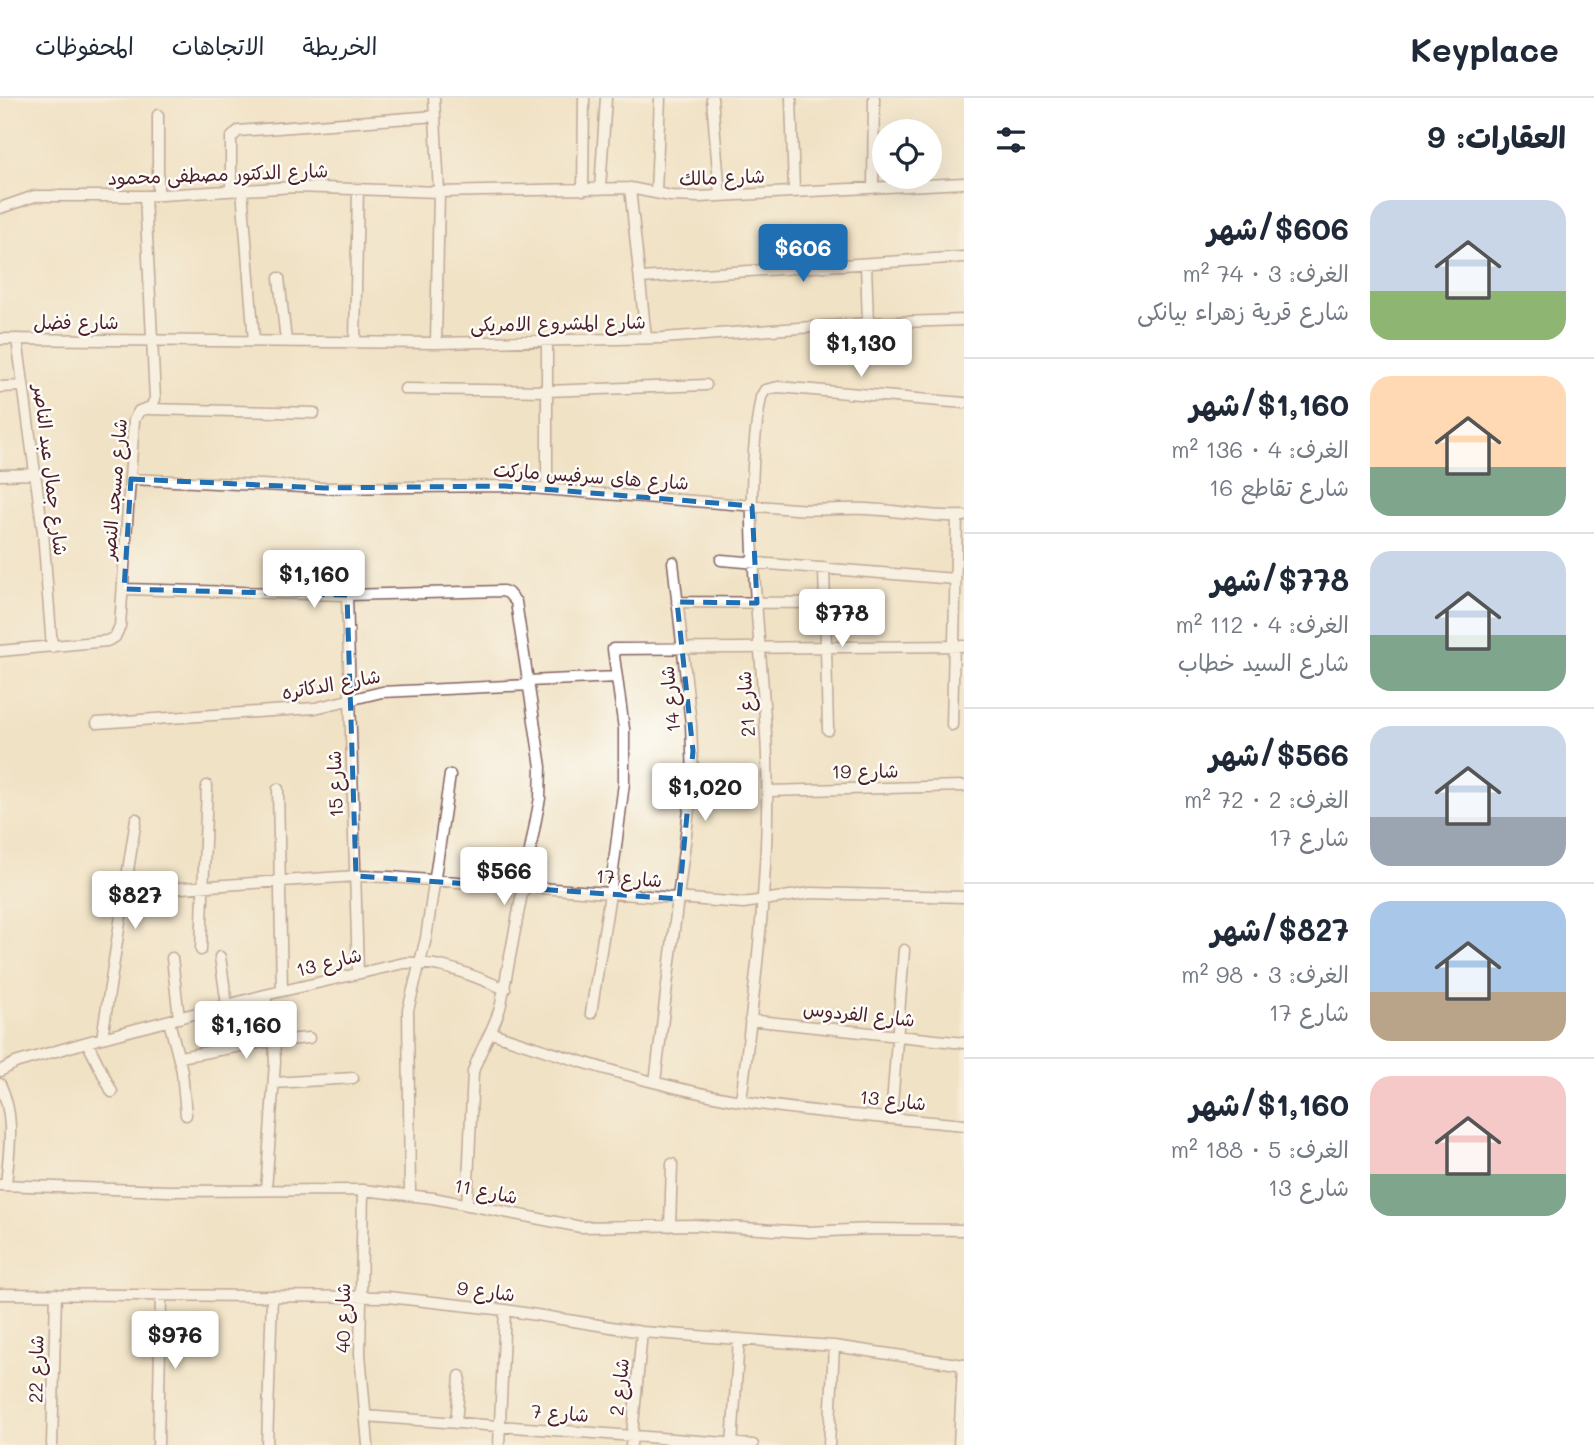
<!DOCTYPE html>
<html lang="ar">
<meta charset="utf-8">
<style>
body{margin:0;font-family:Mali,"Playpen Sans Arabic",sans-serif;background:#f2f2f3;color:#1f2937;direction:rtl;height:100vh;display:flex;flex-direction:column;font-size:26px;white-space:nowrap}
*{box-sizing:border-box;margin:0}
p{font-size:23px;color:#747a83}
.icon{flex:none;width:38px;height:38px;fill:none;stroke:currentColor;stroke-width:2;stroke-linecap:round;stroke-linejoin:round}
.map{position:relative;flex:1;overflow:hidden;direction:ltr}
.sheet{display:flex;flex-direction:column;background:#fff;width:630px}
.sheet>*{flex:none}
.controls{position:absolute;left:872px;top:21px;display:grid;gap:14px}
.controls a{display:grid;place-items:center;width:70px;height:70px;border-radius:50%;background:#fff;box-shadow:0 7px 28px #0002;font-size:35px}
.price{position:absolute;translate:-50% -60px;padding:0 16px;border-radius:7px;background:#fff;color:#222;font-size:23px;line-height:46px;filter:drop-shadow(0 2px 4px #0008)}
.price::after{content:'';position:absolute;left:50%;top:42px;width:21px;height:16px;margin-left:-10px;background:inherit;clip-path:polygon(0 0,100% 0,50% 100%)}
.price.current{background:#1f6fb2;color:#fff}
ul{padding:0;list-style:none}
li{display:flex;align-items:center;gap:21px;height:175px;padding:0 28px}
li+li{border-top:2px solid #e0e1e3}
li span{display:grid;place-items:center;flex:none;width:196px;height:140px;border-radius:21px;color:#555}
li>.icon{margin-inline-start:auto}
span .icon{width:84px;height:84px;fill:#fffc;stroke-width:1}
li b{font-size:30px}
h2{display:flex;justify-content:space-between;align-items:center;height:84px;padding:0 28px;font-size:30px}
header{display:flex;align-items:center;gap:42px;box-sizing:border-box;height:98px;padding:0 35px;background:#fff;border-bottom:2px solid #e0e1e3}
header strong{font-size:33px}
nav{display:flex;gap:38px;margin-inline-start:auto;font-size:24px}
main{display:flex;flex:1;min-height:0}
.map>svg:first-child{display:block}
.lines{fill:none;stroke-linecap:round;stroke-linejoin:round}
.street-casing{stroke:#846361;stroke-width:13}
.street{stroke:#fff;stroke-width:10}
.marked{fill:none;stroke:#1f6fb2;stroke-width:5;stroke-dasharray:14 9;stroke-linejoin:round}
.labels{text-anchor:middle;stroke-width:5;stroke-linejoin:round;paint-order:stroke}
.street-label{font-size:19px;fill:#4a1f2b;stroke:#fdfcf7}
</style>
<header>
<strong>Keyplace</strong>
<nav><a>الخريطة</a><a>الاتجاهات</a><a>المحفوظات</a></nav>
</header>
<main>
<section class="sheet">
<h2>العقارات: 9<svg class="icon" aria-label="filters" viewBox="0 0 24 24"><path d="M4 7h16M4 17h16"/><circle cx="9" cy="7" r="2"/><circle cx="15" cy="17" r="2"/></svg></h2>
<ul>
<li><span style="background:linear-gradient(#c9d6e8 65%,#8fb573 0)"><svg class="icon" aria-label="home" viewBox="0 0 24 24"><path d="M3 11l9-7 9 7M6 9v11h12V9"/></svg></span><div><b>$606/شهر</b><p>الغرف: 3 · 74 m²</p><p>شارع قرية زهراء بيانكى</p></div></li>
<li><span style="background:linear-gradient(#ffd9b3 65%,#7fa58c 0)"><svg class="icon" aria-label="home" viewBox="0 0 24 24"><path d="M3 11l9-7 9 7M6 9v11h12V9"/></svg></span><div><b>$1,160/شهر</b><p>الغرف: 4 · 136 m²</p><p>شارع تقاطع 16</p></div></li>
<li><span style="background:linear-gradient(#c9d6e8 60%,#7fa58c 0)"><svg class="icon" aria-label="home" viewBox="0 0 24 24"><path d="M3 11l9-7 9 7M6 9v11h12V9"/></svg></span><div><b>$778/شهر</b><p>الغرف: 4 · 112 m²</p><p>شارع السيد خطاب</p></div></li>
<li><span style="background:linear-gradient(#c9d6e8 65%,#9aa5b1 0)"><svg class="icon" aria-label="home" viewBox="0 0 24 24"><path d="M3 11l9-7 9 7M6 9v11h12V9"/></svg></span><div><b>$566/شهر</b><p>الغرف: 2 · 72 m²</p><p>شارع 17</p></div></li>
<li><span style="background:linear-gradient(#a9c7e8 65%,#b9a48a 0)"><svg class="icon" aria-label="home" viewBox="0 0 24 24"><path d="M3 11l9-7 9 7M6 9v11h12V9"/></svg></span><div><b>$827/شهر</b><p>الغرف: 3 · 98 m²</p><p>شارع 17</p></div></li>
<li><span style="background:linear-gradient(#f6c9c9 70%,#7fa58c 0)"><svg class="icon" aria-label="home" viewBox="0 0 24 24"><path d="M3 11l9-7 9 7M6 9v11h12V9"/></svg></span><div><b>$1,160/شهر</b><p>الغرف: 5 · 188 m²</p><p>شارع 13</p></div></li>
</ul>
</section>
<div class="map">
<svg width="964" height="1347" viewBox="0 0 964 1347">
<rect width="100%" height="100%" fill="#fdfcf7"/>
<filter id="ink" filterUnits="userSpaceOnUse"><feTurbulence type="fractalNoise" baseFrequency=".0143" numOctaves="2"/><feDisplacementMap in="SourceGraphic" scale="14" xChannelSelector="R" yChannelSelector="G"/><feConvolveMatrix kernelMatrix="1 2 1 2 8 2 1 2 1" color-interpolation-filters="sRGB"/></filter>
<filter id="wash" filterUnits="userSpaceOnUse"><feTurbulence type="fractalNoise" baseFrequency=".00686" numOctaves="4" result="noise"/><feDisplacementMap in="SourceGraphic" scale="28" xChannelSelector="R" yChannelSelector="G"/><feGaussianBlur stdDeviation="1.57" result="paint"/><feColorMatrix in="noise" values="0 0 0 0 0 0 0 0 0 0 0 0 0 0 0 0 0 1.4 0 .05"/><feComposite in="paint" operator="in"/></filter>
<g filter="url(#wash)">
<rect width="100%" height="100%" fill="#f0e2c5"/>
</g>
<g filter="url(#ink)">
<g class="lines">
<defs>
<path id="street" d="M434,0L439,94L436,245
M712,0L720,98
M791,0L794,93
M158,17V97
M873,89L874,0
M630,90L646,240
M231,91V40L238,33L435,18
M242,91L254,243
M600,91L606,0
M583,92L584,0
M656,94L660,0
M0,110L35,98H145L294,89L439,94L630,90L671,98L699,99L964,85
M866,166L868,225
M279,180L286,243
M641,180L964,159
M0,241L436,245L663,240L868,225L964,222
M17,241L43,434L52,549
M355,244L358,91
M0,289L23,288
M405,291L547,293L706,287
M148,311L314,315
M0,377L35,376
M131,381L324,390L505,388L795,411C819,413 842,410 866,411C899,412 931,420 964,418
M547,390V242
M721,462L955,481
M824,470L828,632
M124,491L347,497L503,493L508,495L516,504L541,669L540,700L501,906C495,931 480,950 473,974L467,1107
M347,497L358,875
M677,504L825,505
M0,553L107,543L115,539L120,528L134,322L139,313L151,309L155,301L145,98
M528,583L617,579
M97,625L315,610L382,594L529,587
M952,627L957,418
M278,691L282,893
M768,693L964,688
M124,794L356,778L390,779L743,805L811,795L964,799
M201,852L207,688
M220,859L227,907
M172,860L179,920
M265,897L274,942L275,964L266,1092
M591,915L610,796L624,685V631L613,551L964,548
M750,922L964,945
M169,923L182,973L186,1017
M492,935C573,962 655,988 740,1003C814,1015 890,1020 964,1027
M102,940L136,721
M87,944L112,994
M180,959L264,944L309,940
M0,973L15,965L87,944L265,897L404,865C440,863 472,877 505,891
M655,984L693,680L691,626L673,464
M274,985L353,980
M0,986C16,1020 9,1051 6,1087
M741,1003C755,888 770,775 767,659C763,540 739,418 761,299L765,292L778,289L964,305
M891,1020L904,852
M0,1087L168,1093L363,1092L433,1100L581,1129L694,1127L808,1134L872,1131L964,1132
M363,1092L360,1256L368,1347
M410,1097L408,912L426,840L450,677
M670,1128L672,1066
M0,1196L388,1199L505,1212L642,1234L834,1248L964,1267
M365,1318L753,1347
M456,1325L460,1278
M52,1347L56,1196
M158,1347L161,1198
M267,1347L272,1198
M499,1347L505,1212
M631,1347L642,1234
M732,1347L739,1241
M829,1347L834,1248
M959,1347L963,1267"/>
</defs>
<use href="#street" class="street-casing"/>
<use href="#street" class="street"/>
</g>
</g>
<path d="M0 0H964V1347H0ZM131,381L324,390L505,388L752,408L757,505L677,504L693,653L679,801L356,778L347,497L124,491Z" fill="#f0e2c5" fill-opacity=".55" fill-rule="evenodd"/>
<path class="marked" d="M131,381L324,390L505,388L752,408L757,505L677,504L693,653L679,801L356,778L347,497L124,491Z"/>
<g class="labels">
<g class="street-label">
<text transform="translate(218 76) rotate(-2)" y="7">شارع الدكتور مصطفى محمود</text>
<text transform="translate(722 79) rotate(-2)" y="7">شارع مالك</text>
<text x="76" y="231">شارع فضل</text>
<text transform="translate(558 225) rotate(-1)" y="7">شارع المشروع الامريكى</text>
<text transform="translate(51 372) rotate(83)" y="7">شارع جمال عبد الناصر</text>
<text transform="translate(591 378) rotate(4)" y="7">شارع هاى سرفيس ماركت</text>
<text transform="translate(114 391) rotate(-85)" y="7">شارع مسجد النصر</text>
<text transform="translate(331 586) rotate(-10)" y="7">شارع الدكاتره</text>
<text transform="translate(670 601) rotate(-96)" y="7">شارع 14</text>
<text transform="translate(746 606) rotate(-94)" y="7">شارع 21</text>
<text transform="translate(865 673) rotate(-1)" y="7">شارع 19</text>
<text transform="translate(335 686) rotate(-92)" y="7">شارع 15</text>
<text transform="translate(629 780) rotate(4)" y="7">شارع 17</text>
<text transform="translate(329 864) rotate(-14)" y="7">شارع 13</text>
<text transform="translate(859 916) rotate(6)" y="7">شارع الفردوس</text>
<text transform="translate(893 1002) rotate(6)" y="7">شارع 13</text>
<text transform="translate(486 1093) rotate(11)" y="7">شارع 11</text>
<text transform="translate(486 1193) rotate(7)" y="7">شارع 9</text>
<text transform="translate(343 1220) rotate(-90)" y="7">شارع 40</text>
<text transform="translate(36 1271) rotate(-89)" y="7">شارع 22</text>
<text transform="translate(619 1289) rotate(-84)" y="7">شارع 2</text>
<text transform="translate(560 1315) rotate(4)" y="7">شارع 7</text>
</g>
</g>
</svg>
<div class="controls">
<a><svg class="icon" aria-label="locate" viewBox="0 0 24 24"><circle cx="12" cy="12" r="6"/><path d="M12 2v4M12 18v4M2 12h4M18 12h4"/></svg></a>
</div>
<b class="price current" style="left:803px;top:186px">$606</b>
<b class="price" style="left:861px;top:281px">$1,130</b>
<b class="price" style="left:314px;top:512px">$1,160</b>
<b class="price" style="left:842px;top:551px">$778</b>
<b class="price" style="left:705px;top:725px">$1,020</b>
<b class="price" style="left:504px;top:809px">$566</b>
<b class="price" style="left:135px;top:833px">$827</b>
<b class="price" style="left:246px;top:963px">$1,160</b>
<b class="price" style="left:175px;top:1273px">$976</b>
</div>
</main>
